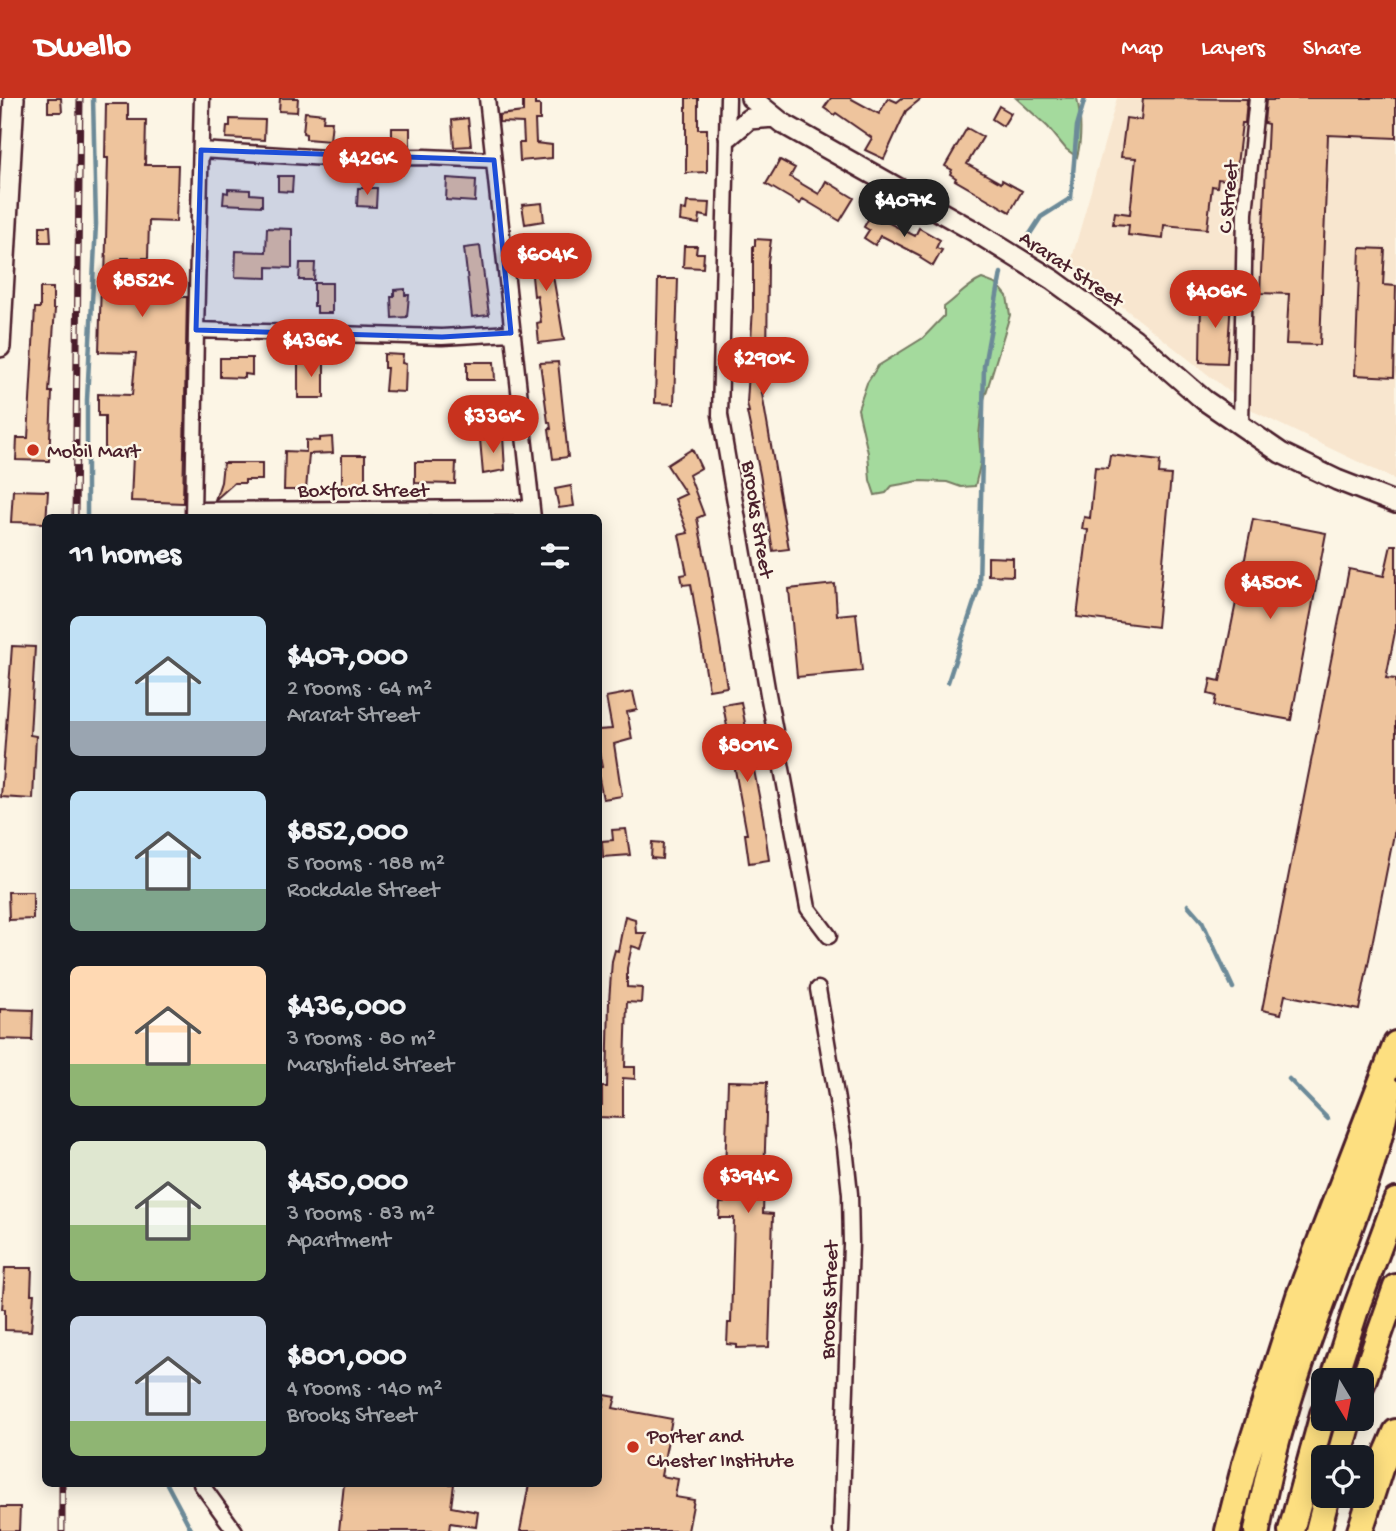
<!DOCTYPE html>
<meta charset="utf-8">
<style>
body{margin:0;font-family:"Gochi Hand",sans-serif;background:#242831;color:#f1f3f6;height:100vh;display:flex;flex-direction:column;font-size:26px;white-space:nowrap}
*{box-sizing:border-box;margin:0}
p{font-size:23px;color:#9ea1a6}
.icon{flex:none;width:38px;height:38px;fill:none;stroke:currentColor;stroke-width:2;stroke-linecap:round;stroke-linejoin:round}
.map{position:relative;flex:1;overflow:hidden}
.details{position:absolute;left:42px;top:416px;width:560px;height:973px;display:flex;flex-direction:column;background:#171b24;border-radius:10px;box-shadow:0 4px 18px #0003}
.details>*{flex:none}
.needle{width:46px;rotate:170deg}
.buttons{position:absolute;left:1311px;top:1270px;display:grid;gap:14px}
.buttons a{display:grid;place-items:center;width:63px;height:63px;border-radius:10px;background:#171b24;box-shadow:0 4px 18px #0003;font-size:35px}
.price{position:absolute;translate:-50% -60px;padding:0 16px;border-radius:24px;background:#c8321e;color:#fff;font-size:23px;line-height:46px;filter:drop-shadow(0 2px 4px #0008)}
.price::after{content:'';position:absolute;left:50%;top:42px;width:21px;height:16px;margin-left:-10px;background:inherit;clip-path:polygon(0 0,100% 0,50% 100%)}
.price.active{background:#222;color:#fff}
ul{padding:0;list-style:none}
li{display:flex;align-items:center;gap:21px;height:175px;padding:0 28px}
li span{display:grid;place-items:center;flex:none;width:196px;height:140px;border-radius:10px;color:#555}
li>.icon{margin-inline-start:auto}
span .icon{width:84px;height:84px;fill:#fffc;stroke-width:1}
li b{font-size:30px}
h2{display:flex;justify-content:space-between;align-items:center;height:84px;padding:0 28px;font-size:30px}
header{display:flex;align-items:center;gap:42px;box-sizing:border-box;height:98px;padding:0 35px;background:#c8321e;color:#fff}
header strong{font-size:33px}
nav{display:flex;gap:38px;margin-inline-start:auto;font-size:24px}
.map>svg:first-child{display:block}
.built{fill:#f8e6cf}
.green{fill:#a4da9d;stroke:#777c64;stroke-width:2}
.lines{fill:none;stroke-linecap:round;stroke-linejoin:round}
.stream{stroke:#6c8a98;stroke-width:4.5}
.building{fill:#eec49d;stroke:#4a1f2b;stroke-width:2}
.street-casing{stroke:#4a1f2b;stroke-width:19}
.secondary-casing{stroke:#4a1f2b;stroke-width:24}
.highway-casing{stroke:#4a1f2b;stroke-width:30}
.street{stroke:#fcf5e5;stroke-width:14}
.secondary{stroke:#fcf5e5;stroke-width:19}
.highway{stroke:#fddf80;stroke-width:24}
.rail-casing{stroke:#4a1f2b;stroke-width:7}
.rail{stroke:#fcf5e5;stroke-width:4.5;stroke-dasharray:13;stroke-linecap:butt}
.marked{fill:#1d4ed8;fill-opacity:0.2;stroke:#1d4ed8;stroke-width:5;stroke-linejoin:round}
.poi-dot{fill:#c8321e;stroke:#fcf5e5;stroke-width:2.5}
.labels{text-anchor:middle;stroke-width:5;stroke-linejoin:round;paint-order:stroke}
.street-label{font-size:21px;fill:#4a1f2b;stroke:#fcf5e5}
.poi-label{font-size:21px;fill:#4a1f2b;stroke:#fcf5e5;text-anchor:start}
</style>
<header>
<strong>Dwello</strong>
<nav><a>Map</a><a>Layers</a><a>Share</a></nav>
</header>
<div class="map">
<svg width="1396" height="1433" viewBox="0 0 1396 1433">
<rect width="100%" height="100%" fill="#fcf5e5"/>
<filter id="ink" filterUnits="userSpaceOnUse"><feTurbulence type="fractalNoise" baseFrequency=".0143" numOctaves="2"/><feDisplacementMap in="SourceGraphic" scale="14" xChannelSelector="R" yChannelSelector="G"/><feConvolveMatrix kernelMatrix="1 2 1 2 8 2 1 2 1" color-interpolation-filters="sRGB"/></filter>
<g filter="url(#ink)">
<path class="built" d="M1117,0H1396V382L1255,314L1070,167Z"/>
<path class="green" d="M1016,0H1077C1081,19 1082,40 1077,59L1066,51L1048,29Z
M982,181L998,187L1007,198L1010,217L982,308L979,338L981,363L975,388L961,389L947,384L919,383L892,388L886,395L875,397L870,382L868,355L858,311L867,285L878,268L923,240L944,218V209C957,200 967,187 982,181Z"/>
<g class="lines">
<path class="stream" d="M1028,139L1041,119L1071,100L1077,28L1085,0
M87,420V302L96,126L93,0
M948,584L979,489L984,268L1001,175
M1188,807L1202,823L1233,890
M1289,981L1328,1021
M167,1386L192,1433"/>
</g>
<path class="building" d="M48,0H61L62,14H48Z
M280,0H298L297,14L279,13Z
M523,0H535V7H540V22H535L536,45L552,47V60L520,63L519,45H524L523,25L499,24V17L523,14Z
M686,0H698V31H707V74L686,75Z
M831,0H850L879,16L888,0L897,4L902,0H922L906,13L884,61L865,52L872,40L836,15L834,17L824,10Z
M1143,0L1247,1L1245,25H1242L1235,83L1218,81L1217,89L1212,88L1207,131L1164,127L1163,141L1128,137L1129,127L1113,126L1115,114L1130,116L1136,60L1121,59L1126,20L1141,22Z
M1277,0H1396V40L1328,37L1320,247L1286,246L1289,196L1260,195L1268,26L1264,25L1266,2H1277Z
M106,6H128V22H146L145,67H178L176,124L149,123L148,160H122V184L166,183V199H187L183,405L131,403L133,357L105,356V318H98V296L132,297L136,255L99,254L101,183H105L108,60H105Z
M999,8L1011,15L1003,28L992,21Z
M305,14L324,16L323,23H332L330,43L306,41V36L303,35Z
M468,20L471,48L454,49L452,22Z
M230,21L265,22L264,42L226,40L227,28H230Z
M392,30H410V50H392Z
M967,30L983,39L967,66L1001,85L1002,82L1022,93L1010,114L955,82L956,80L950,76L952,72L945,68Z
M780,62L795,70L790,79L819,96L826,83L854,100L840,123L803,101L800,106L766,86Z
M278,78H293L292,94L278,93Z
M447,80L476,82L475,104L446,102Z
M358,90H377L376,109L357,108Z
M228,91L250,92V96L262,97V108L223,106L224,94L228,95Z
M687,104L710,105L709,119L700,117L699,126L680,123L681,111L686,112Z
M542,105L544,123L525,126L522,107Z
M871,116L915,138L919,130L940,142L936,150L942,152L933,168L920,160L921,158L884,139L880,138L875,147L864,140L869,132L864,129Z
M40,128H50L51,144H40Z
M267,130L292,131V170L267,169V180L235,179L236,153L266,154Z
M755,141L771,142L768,163L767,267L766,290H761L789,451L773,453L760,376L747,314H749L747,305L753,210V148H755Z
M552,145L554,172H552L564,242L539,245L537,225L541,224L537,197L534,198L529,148Z
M480,148L489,217L472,219L464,150Z
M684,148H697L696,155H704L703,170L683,169Z
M1360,150L1385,151L1383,187L1396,188L1394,279L1355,277Z
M300,165H315L314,182H299Z
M658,181H678L674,306L655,305Z
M314,185H332V215H317V208H314Z
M40,190H53V211H55L49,294H52L49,363L16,362L17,340H28L35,210H40Z
M405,191V197H409L407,219L392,220L391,199H394V192Z
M1213,197L1231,202L1227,265L1200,264L1201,199L1213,201Z
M384,256L403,257L402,265L406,266L405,294L385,293L387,270H384Z
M220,260H252V277L245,276V280L220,279Z
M298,263H324V300H298Z
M467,264H494L495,282H467Z
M558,264L568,359L553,361L549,331H551L550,324H548L540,265Z
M472,302L496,303L499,305L498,322L471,320Z
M503,338L505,372L483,376L480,341Z
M332,339L333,355L309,356L306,392H284L285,353L306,354V342L320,343V340Z
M692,351L701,370L689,377L704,417L697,420L708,475L727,589L709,592L691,486L683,487L681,477L687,476L679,437L688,435L675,401L686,396L667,367Z
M342,357H365V391H360V395H342Z
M1110,357L1160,363L1159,376L1171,377L1157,529L1077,519L1088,432L1082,431L1084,419L1090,420L1095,369L1108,370Z
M415,364H456L455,386L415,385Z
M223,365H262V382H245V385H234L215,402L221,384Z
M571,388L574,408L559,410L555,391Z
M13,392L48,393L46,425L11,424Z
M1253,421L1326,435L1291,622L1214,608L1216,598L1208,596L1211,581L1220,583Z
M1391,447H1396V529L1386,580L1396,581V726L1359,912L1285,897L1281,916L1262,912L1349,471L1384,478Z
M988,459L1013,460V478L988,477Z
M835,486L837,517L856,515L862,573L797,579L789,491Z
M12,548L35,549L30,637L36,638L33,701L1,699Z
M633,594L637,612L627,614L632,641L614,646L622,698L603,701L598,676V670L602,669L598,649V632L612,631L606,599Z
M741,604L763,719L769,762L749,765L745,736H747L723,607Z
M626,731L630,757L603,759L602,743L613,742L612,732Z
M652,744L663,745L662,761L651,760Z
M8,794H33V821L9,822Z
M625,818L635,821L636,835H646L641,851L632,848L627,870V889L642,890L641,905L627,904L625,969H635V981L623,980V1020L598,1019V1007H602V989H607L609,903L612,863L615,852L618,853Z
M0,911L33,912L32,942L0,941Z
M728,983L767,984L763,1115L773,1116L769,1249L737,1250V1247L727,1246L728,1225H731L734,1120H719L720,1105H724Z
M5,1170H32L31,1196H34L31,1233L5,1232V1211H2Z
M605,1297L616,1299L613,1310L672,1321L661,1378L678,1381L675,1399L694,1402L688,1433H520L529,1386H598V1307L603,1308Z
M344,1386H454L451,1409L478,1414L476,1429L450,1425L449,1433H339Z
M0,1409H20L19,1433H0Z"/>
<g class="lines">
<defs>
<path id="street" d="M487,0L533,420
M728,0L720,317L768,596L808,810L829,838
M201,52L326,60L425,59L494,62
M196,232L442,239L511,235
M1241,328L1245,115L1257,0
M193,412L532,410
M193,420L196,232L202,0
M818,891L845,1049L850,1096L851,1146L841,1433
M201,1386L235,1433"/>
<path id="secondary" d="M751,0L782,25L974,133L1053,182L1134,241L1204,302L1281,355L1337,382L1396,405
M729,38L749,21L774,19
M0,249L14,0"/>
<path id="highway" d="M1333,1283L1358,1205L1396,1103
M1362,1286L1396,1189
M1339,1360L1350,1321
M1228,1433L1245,1366L1299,1198L1396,946
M1257,1433C1271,1348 1299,1267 1329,1186C1352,1123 1379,1059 1389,992
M1291,1433L1323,1316
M1318,1433L1327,1398
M1360,1433L1380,1371L1396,1334"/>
</defs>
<use href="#street" class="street-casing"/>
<use href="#secondary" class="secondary-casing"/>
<use href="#highway" class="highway-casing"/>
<use href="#street" class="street"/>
<use href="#secondary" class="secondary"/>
<use href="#highway" class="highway"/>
<defs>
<path id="rail" d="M75,420L80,0
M62,1433V1386"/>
</defs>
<use href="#rail" class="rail-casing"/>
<use href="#rail" class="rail"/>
</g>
</g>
<path class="marked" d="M201,52L494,62L511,235L442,239L196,232Z"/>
<g class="poi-dot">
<circle cx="33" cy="352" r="7"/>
<circle cx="633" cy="1349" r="7"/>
</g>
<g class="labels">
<g class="street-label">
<text transform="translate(1227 99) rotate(-85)" y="7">C Street</text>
<text transform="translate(1072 170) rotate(34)" y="7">Ararat Street</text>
<text x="363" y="398">Boxford Street</text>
<text transform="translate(759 421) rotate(81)" y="7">Brooks Street</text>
<text transform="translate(828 1202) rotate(-88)" y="7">Brooks Street</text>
</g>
<g class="poi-label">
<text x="47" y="359">Mobil Mart</text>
<text x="647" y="1344">Porter and<tspan x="647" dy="24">Chester Institute</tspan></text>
</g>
</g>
</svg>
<div class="buttons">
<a><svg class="needle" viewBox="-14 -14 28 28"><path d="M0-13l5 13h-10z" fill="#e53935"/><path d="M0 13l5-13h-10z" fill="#9ea1a6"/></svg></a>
<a><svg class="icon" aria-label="locate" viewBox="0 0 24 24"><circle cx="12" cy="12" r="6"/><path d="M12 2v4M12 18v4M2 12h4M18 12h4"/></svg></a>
</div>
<b class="price" style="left:367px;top:99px">$426K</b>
<b class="price active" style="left:904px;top:141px">$407K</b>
<b class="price" style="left:546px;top:195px">$604K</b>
<b class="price" style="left:142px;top:221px">$852K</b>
<b class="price" style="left:1215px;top:232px">$406K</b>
<b class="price" style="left:311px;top:281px">$436K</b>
<b class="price" style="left:763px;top:299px">$290K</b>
<b class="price" style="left:493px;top:357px">$336K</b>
<b class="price" style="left:1270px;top:523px">$450K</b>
<b class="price" style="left:747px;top:686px">$801K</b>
<b class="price" style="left:748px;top:1117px">$394K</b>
<section class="details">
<h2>11 homes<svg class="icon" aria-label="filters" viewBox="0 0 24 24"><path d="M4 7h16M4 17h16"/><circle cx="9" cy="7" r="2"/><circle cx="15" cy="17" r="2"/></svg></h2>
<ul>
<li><span style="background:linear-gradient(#bfe0f5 75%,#9aa5b1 0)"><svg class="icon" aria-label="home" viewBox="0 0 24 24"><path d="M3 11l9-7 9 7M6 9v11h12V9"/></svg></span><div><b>$407,000</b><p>2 rooms · 64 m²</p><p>Ararat Street</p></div></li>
<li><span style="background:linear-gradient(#bfe0f5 70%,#7fa58c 0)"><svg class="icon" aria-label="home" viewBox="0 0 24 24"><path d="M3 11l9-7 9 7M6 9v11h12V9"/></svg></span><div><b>$852,000</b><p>5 rooms · 188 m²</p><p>Rockdale Street</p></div></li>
<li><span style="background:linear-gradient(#ffd9b3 70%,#8fb573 0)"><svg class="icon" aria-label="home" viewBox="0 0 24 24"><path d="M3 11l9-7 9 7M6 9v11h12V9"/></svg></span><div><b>$436,000</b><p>3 rooms · 80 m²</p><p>Marshfield Street</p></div></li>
<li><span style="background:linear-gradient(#dfe7d0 60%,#8fb573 0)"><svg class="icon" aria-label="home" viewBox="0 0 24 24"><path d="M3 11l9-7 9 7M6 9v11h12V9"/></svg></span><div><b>$450,000</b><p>3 rooms · 83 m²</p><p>Apartment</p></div></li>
<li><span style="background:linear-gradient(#c9d6e8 75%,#8fb573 0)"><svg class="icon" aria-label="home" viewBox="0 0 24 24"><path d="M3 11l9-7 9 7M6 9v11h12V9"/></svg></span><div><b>$801,000</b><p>4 rooms · 140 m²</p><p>Brooks Street</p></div></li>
</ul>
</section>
</div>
